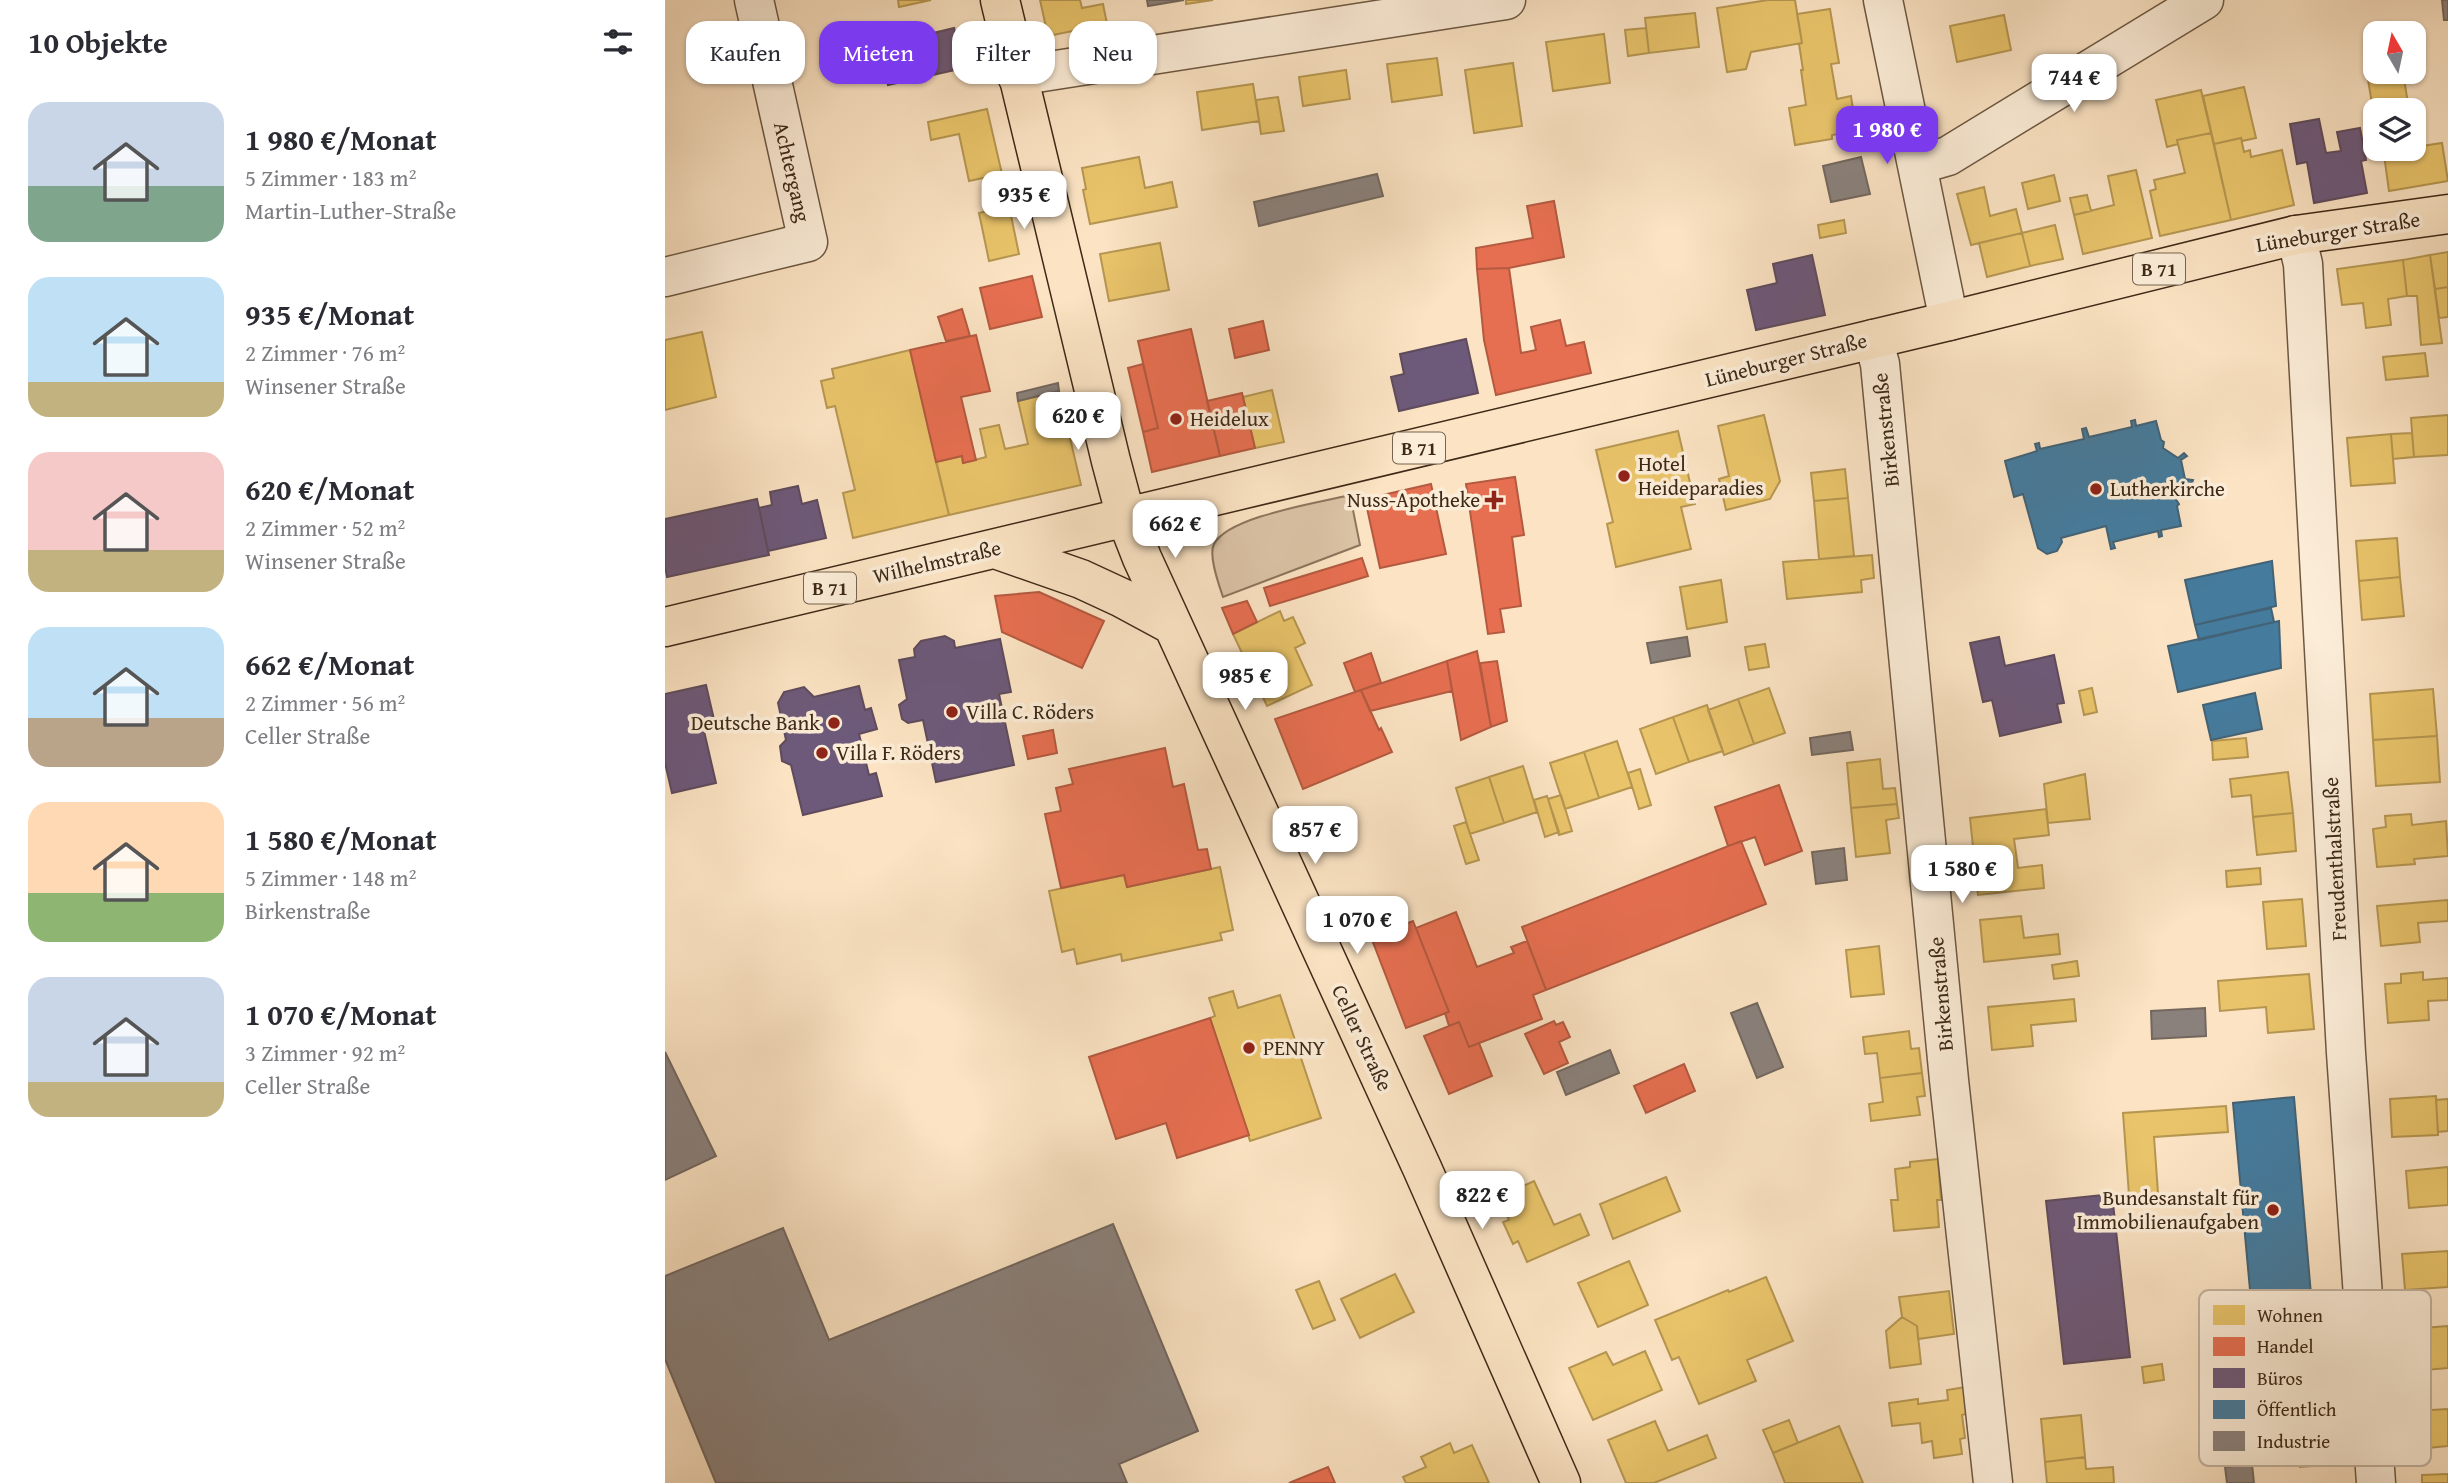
<!DOCTYPE html>
<html lang="de">
<meta charset="utf-8">
<style>
body{margin:0;font-family:"Gentium Book Plus",serif;background:#f7f7f7;color:#2b2b33;height:100vh;display:flex;flex-direction:column;font-size:26px;white-space:nowrap}
*{box-sizing:border-box;margin:0}
p{font-size:23px;color:#7c7c81}
.icon{flex:none;width:38px;height:38px;fill:none;stroke:currentColor;stroke-width:2;stroke-linecap:round;stroke-linejoin:round}
.map{position:relative;flex:1;overflow:hidden}
.panel{display:flex;flex-direction:column;background:#fff;width:665px}
.panel>*{flex:none}
.top-card{position:absolute;left:21px;top:21px;width:665px;height:63px;display:flex;gap:14px}
.needle{width:46px;rotate:351deg}
.controls{position:absolute;left:1698px;top:21px;display:grid;gap:14px}
.controls a{display:grid;place-items:center;width:63px;height:63px;border-radius:14px;background:#fff;box-shadow:0 2px 5px #0004;font-size:35px}
.price{position:absolute;translate:-50% -60px;padding:0 16px;border-radius:14px;background:#fff;color:#222;font-size:23px;line-height:46px;filter:drop-shadow(0 2px 4px #0008)}
.price::after{content:'';position:absolute;left:50%;top:42px;width:21px;height:16px;margin-left:-10px;background:inherit;clip-path:polygon(0 0,100% 0,50% 100%)}
.price.current{background:#7c3aed;color:#fff}
ul{padding:0;list-style:none}
li{display:flex;align-items:center;gap:21px;height:175px;padding:0 28px}
li span{display:grid;place-items:center;flex:none;width:196px;height:140px;border-radius:21px;color:#555}
li>.icon{margin-inline-start:auto}
span .icon{width:84px;height:84px;fill:#fffc;stroke-width:1}
li b{font-size:30px}
h2{display:flex;justify-content:space-between;align-items:center;height:84px;padding:0 28px;font-size:30px}
.pill{padding:0 24px;border-radius:21px;background:#fff;box-shadow:0 2px 5px #0004;font-size:24px;line-height:63px}
.pill.current{background:#7c3aed;color:#fff}
main{display:flex;flex:1;min-height:0}
.map>svg:first-child{display:block}
.green{fill:#dbc3a6;stroke:#8c765e;stroke-width:2}
.homes{fill:#e9c46a;stroke:#b69651;stroke-width:2}
.shops{fill:#e76f51;stroke:#b45a40;stroke-width:2}
.offices{fill:#6d597a;stroke:#5f4b5c;stroke-width:2}
.public{fill:#457b9d;stroke:#436275;stroke-width:2}
.industry{fill:#8a817c;stroke:#73675e;stroke-width:2}
.lines{fill:none;stroke-linecap:round;stroke-linejoin:round}
.minor-casing{stroke:#6d5842;stroke-width:41}
.major-casing{stroke:#3e2917;stroke-width:41}
.minor{stroke:#fcedd8;stroke-width:38}
.major{stroke:#fbe3c3;stroke-width:38}
.poi-dot{fill:#8f2418;stroke:#fcedd8;stroke-width:2.5}
.labels{text-anchor:middle;stroke-width:7;stroke-linejoin:round;paint-order:stroke}
.shield{fill:#fcedd8;stroke:#776451;stroke-width:2}
.shield-label{font-size:19px;font-weight:bold;fill:#3e2917}
.street-label{font-size:21px;fill:#3e2917;stroke:#fcedd8}
.poi-label{font-size:21px;fill:#3e2917;stroke:#fcedd8;text-anchor:start}
.key{fill:#fcedd8;stroke:#c3b29e;stroke-width:2}
.key-label{font-size:19px;fill:#3e2917}
</style>
<main>
<section class="panel">
<h2>10 Objekte<svg class="icon" aria-label="filters" viewBox="0 0 24 24"><path d="M4 7h16M4 17h16"/><circle cx="9" cy="7" r="2"/><circle cx="15" cy="17" r="2"/></svg></h2>
<ul>
<li><span style="background:linear-gradient(#c9d6e8 60%,#7fa58c 0)"><svg class="icon" aria-label="home" viewBox="0 0 24 24"><path d="M3 11l9-7 9 7M6 9v11h12V9"/></svg></span><div><b>1 980 €/Monat</b><p>5 Zimmer · 183 m²</p><p>Martin-Luther-Straße</p></div></li>
<li><span style="background:linear-gradient(#bfe0f5 75%,#c2b280 0)"><svg class="icon" aria-label="home" viewBox="0 0 24 24"><path d="M3 11l9-7 9 7M6 9v11h12V9"/></svg></span><div><b>935 €/Monat</b><p>2 Zimmer · 76 m²</p><p>Winsener Straße</p></div></li>
<li><span style="background:linear-gradient(#f6c9c9 70%,#c2b280 0)"><svg class="icon" aria-label="home" viewBox="0 0 24 24"><path d="M3 11l9-7 9 7M6 9v11h12V9"/></svg></span><div><b>620 €/Monat</b><p>2 Zimmer · 52 m²</p><p>Winsener Straße</p></div></li>
<li><span style="background:linear-gradient(#bfe0f5 65%,#b9a48a 0)"><svg class="icon" aria-label="home" viewBox="0 0 24 24"><path d="M3 11l9-7 9 7M6 9v11h12V9"/></svg></span><div><b>662 €/Monat</b><p>2 Zimmer · 56 m²</p><p>Celler Straße</p></div></li>
<li><span style="background:linear-gradient(#ffd9b3 65%,#8fb573 0)"><svg class="icon" aria-label="home" viewBox="0 0 24 24"><path d="M3 11l9-7 9 7M6 9v11h12V9"/></svg></span><div><b>1 580 €/Monat</b><p>5 Zimmer · 148 m²</p><p>Birkenstraße</p></div></li>
<li><span style="background:linear-gradient(#c9d6e8 75%,#c2b280 0)"><svg class="icon" aria-label="home" viewBox="0 0 24 24"><path d="M3 11l9-7 9 7M6 9v11h12V9"/></svg></span><div><b>1 070 €/Monat</b><p>3 Zimmer · 92 m²</p><p>Celler Straße</p></div></li>
</ul>
</section>
<div class="map">
<svg width="1783" height="1483" viewBox="0 0 1783 1483">
<rect width="100%" height="100%" fill="#fbe3c3"/>
<filter id="stains"><feTurbulence type="fractalNoise" baseFrequency=".00286" numOctaves="4"/><feColorMatrix values="0 0 0 0 .2 0 0 0 0 .09 0 0 0 0 .02 0 0 0 .5 -.17"/></filter>
<radialGradient id="worn" r=".72"><stop offset=".6" stop-color="#630" stop-opacity="0"/><stop offset="1" stop-color="#630" stop-opacity=".3"/></radialGradient>
<path class="green" d="M685,495L695,545L558,597C554,585 543,555 549,544C564,516 654,503 685,495Z"/>
<path class="homes" d="M233,0H266L234,7Z
M375,0H415L417,8L438,4L442,24L383,36Z
M521,0H548L521,4Z
M1103,0H1130L1137,43L1086,52L1081,69L1062,72L1052,8Z
M1165,9L1174,63L1166,64L1172,99L1186,96L1188,109L1184,110L1187,132L1167,135V139L1130,145L1124,108L1141,105L1136,70H1138L1134,44L1137,43L1132,14Z
M1030,13L1034,47L984,53L980,18Z
M1339,15L1346,50L1292,62L1285,26Z
M981,28L984,53L963,56L960,30Z
M939,34L945,83L888,91L881,42Z
M772,58L777,95L727,102L722,64Z
M848,63L857,126L809,133L800,70Z
M1710,66V72H1738L1744,110H1710V123L1701,67Z
M681,70L685,99L638,106L634,77Z
M588,84L594,121L537,130L532,92Z
M1579,87L1591,138L1577,141L1576,138L1549,144L1538,96Z
M1536,90L1546,133L1512,140L1513,144L1502,147L1491,100Z
M613,97L619,131L596,134L591,100Z
M322,109L337,174L304,181L294,134L266,140L263,122Z
M1546,133L1566,220L1495,236L1485,191L1491,189L1489,180L1520,173L1512,140Z
M1748,137L1750,147L1777,143L1783,181L1724,191L1719,155L1715,156L1714,149H1748Z
M1576,138L1579,152L1585,150L1586,157L1617,150L1629,205L1566,220L1549,144Z
M474,157L480,188L507,182L512,207L425,224L418,190L421,189L417,168Z
M1471,170L1487,238L1418,254L1409,215L1449,205L1443,176Z
M1389,175L1395,201L1363,209L1357,183Z
M1319,187L1325,216L1351,209L1357,233L1306,245L1292,194Z
M1422,195L1426,211L1409,215L1405,198Z
M344,206L354,254L324,261L314,213Z
M1179,220L1181,233L1155,238L1153,225Z
M1390,225L1398,259L1365,266L1357,233Z
M1357,233L1365,266L1322,277L1314,243Z
M495,243L504,290L444,301L435,254Z
M1783,252V287L1770,289L1765,255Z
M1765,255L1777,343L1756,345L1752,296H1742L1738,260Z
M1738,260L1742,296L1723,299L1726,325L1701,328L1698,303L1677,305L1672,269Z
M1783,287V317L1774,318L1770,289Z
M37,332L51,397L0,410V340Z
M245,350L284,515L188,538L178,493L190,490L170,406L162,408L156,381L169,378L167,369Z
M1760,353L1763,376L1721,380L1718,357Z
M607,390L619,442L590,448L578,397Z
M394,391L416,485L284,515L271,462L297,456L298,463L321,457L315,429L334,425L340,449L363,444L353,401Z
M1099,415L1115,481L1105,499L1061,510L1054,479L1064,476L1053,426Z
M1783,415V455L1749,457L1746,418Z
M1013,431L1030,504L1016,507L1026,549L951,567L942,524L948,522L931,450Z
M1747,433L1749,457L1728,459L1726,434Z
M1726,434L1730,483L1686,486L1682,438Z
M1180,469L1183,498L1149,501L1146,473Z
M1183,498L1189,556L1154,559L1149,501Z
M1732,538L1735,577L1694,581L1691,541Z
M1207,555L1209,578L1196,580L1197,592L1122,599L1118,562Z
M1735,577L1739,616L1697,620L1694,581Z
M1056,580L1062,622L1022,629L1015,587Z
M615,611L619,621L628,617L640,643L630,648L647,685L602,706L568,634Z
M1100,644L1104,667L1084,670L1080,647Z
M1104,688L1120,733L1089,744L1073,699Z
M1427,688L1432,712L1419,715L1414,691Z
M1768,689L1772,736L1708,740L1705,694Z
M1073,699L1089,744L1059,755L1043,710Z
M1042,705L1058,751L1024,762L1008,717Z
M1008,717L1024,762L991,774L975,729Z
M1772,736L1775,782L1711,786L1708,740Z
M1581,738L1583,757L1548,760L1547,741Z
M952,741L967,787L934,798L919,752Z
M919,752L934,798L900,809L885,763Z
M1215,759L1218,789L1230,788L1232,804L1186,808L1182,763Z
M858,766L872,812L839,823L824,777Z
M975,769L986,805L974,809L963,773Z
M1623,772L1628,813L1588,817L1586,795L1567,797L1565,779Z
M1420,774L1425,819L1383,823L1379,784Z
M824,777L839,823L805,834L791,788Z
M896,795L907,831L894,835L883,799Z
M882,796L894,832L880,837L869,800Z
M1232,804L1234,818L1221,820L1225,853L1191,857L1186,808Z
M1381,809L1384,835L1349,839L1353,868L1377,865L1379,888L1313,895L1305,818Z
M1628,813L1631,851L1592,855L1588,817Z
M1746,814L1747,825L1781,821L1783,856L1749,859L1750,864L1712,867L1708,829L1721,827L1720,816Z
M801,822L814,860L801,864L789,826Z
M555,867L568,930L555,933L557,940L457,961L456,954L412,964L409,949L397,952L384,891L459,875L462,887Z
M1595,868L1596,884L1562,887L1561,871Z
M1637,899L1641,946L1602,949L1598,902Z
M1783,900V921L1753,923L1755,942L1716,946L1712,906Z
M1356,916L1359,938L1393,934L1395,954L1319,962L1315,920Z
M1214,946L1219,994L1186,997L1181,950Z
M1412,961L1414,976L1389,979L1387,965Z
M1758,972V980L1783,978V1000L1763,1001L1764,1020L1723,1023L1720,984L1736,983V974Z
M1644,974L1649,1029L1603,1033L1601,1007L1555,1011L1553,981Z
M568,991L573,1008L615,995L656,1118L585,1141L545,1018L550,1016L544,998Z
M1409,999L1411,1021L1366,1025L1368,1046L1327,1050L1323,1007Z
M1244,1031L1246,1049L1254,1048L1257,1073L1215,1078L1212,1053L1200,1054L1198,1037Z
M1257,1073L1260,1096L1252,1097L1255,1115L1206,1121L1204,1104L1218,1102L1215,1078Z
M1771,1096L1773,1135L1727,1137L1725,1099Z
M1783,1099V1131L1773,1132L1771,1100Z
M1561,1106L1563,1132L1489,1137L1493,1193L1464,1195L1458,1113Z
M1273,1159L1276,1200H1272L1274,1227L1229,1231L1226,1200H1233L1230,1169L1245,1167V1162Z
M1783,1167V1205L1744,1208L1741,1171Z
M1001,1177L1015,1211L948,1239L935,1204Z
M869,1181L889,1225L915,1214L924,1235L862,1262L853,1241L848,1244L838,1222L844,1220L834,1197Z
M1783,1251V1287L1740,1290L1737,1254Z
M964,1261L983,1305L933,1327L913,1283Z
M730,1274L749,1312L695,1338L676,1299Z
M1101,1277L1128,1341L1082,1360L1091,1381L1034,1404L1014,1357L1007,1360L990,1320L1063,1290L1064,1292Z
M654,1281L670,1320L648,1329L631,1290Z
M1284,1291L1289,1334L1253,1339L1252,1326L1237,1317L1234,1297Z
M1237,1317L1252,1326L1256,1364L1225,1368L1221,1331Z
M1783,1326V1368L1750,1371L1748,1340L1759,1339L1758,1328Z
M980,1351L997,1390L928,1420L904,1368L941,1352L948,1365Z
M1497,1364L1499,1380L1479,1383L1477,1367Z
M1301,1387L1304,1413L1297,1415L1300,1438L1295,1439L1297,1454L1269,1458L1267,1441L1257,1443L1255,1423L1227,1426L1224,1403L1253,1399V1404L1283,1400L1282,1390Z
M1669,1406L1672,1445L1660,1446L1661,1465L1635,1467L1634,1449L1594,1452L1592,1434L1625,1432L1623,1410Z
M1783,1409V1446L1753,1449L1750,1411Z
M1416,1415L1420,1457L1380,1462L1376,1419Z
M1124,1420L1133,1443L1108,1453L1098,1430Z
M990,1421L1003,1451L1042,1435L1051,1458L989,1483H961L943,1440Z
M1174,1426L1198,1483H1120L1108,1453Z
M785,1443L789,1453L807,1445L824,1483H741L738,1477L761,1467L756,1457Z
M1420,1457L1421,1469L1448,1467L1449,1483H1382L1380,1462Z
M1783,1474V1483H1757V1475Z"/>
<path class="shops" d="M889,201L899,257L844,268L812,269L811,248L868,238L862,206Z
M844,268L856,353L871,350L866,327L895,320L901,346L919,342L926,373L831,395L819,340L812,269Z
M367,276L377,317L325,329L315,288Z
M297,309L305,336L281,341L273,317Z
M598,321L604,350L570,358L564,329Z
M526,329L555,456L487,472L478,432L493,428L473,341Z
M311,335L325,391L296,397L311,460L298,463L297,456L271,462L245,350Z
M478,364L493,428L478,432L463,368Z
M577,393L590,448L555,456L542,401Z
M850,477L859,535L847,537L856,606L835,609L839,632L823,634L801,484Z
M766,484L781,554L715,568L700,499Z
M697,558L703,576L605,606L599,588Z
M374,592L439,621L417,668L337,632L330,596Z
M582,601L592,622L568,634L557,608Z
M812,651L826,727L796,740L782,661Z
M706,653L716,683L690,692L679,663Z
M782,661L787,691L705,711L696,690Z
M832,661L842,721L826,727L815,663Z
M696,690L714,730L716,728L727,752L638,789L610,719Z
M388,730L392,753L363,759L358,736Z
M500,748L508,787L519,784L533,850L542,849L546,869L462,887L459,875L396,888L380,814L396,811L391,788L408,784L404,769Z
M1114,785L1137,851L1100,865L1090,837L1063,846L1050,807Z
M1076,841L1101,904L881,990L857,927Z
M791,912L812,967L849,953L846,947L862,941L881,990L868,995L877,1019L804,1047L794,1022L784,1026L780,1013L784,1012L751,928Z
M748,921L784,1012L741,1028L706,937Z
M545,1018L584,1135L512,1158L501,1123L451,1139L424,1057Z
M889,1021L891,1025L898,1022L905,1037L894,1042L903,1063L879,1074L860,1034Z
M794,1022L804,1047L814,1043L827,1076L784,1094L759,1036Z
M1019,1064L1030,1091L981,1113L969,1086Z
M663,1467L670,1483H624Z"/>
<path class="offices" d="M289,28L298,63L294,69L223,85L214,46Z
M1654,119L1661,153L1676,151L1672,132L1695,128L1701,160L1696,161L1702,193L1649,203L1642,162L1632,164L1625,124Z
M1147,255L1160,315L1091,330L1082,290L1112,283L1108,264Z
M801,339L813,393L734,411L726,377L739,374L735,354Z
M133,486L137,504L152,500L161,538L103,551L94,508L107,505L105,492Z
M92,499L104,555L2,577L0,566V519Z
M280,636L289,641L290,648L335,639L346,692L334,694L349,765L271,782L258,720L243,723L237,719L234,705L242,699L234,660L250,657L249,649L256,641Z
M1334,637L1340,666L1389,655L1399,703L1392,704L1396,722L1335,736L1327,700L1318,702L1305,643Z
M41,685L51,728L39,731L51,783L7,793L0,763V694Z
M194,686L200,710L206,708L212,729L194,734L204,775L211,773L217,796L138,815L126,765L117,761L115,746L121,740L113,703L119,692L139,687L149,697Z
M1447,1194L1465,1357L1399,1364L1381,1201Z"/>
<path class="public" d="M1470,420L1471,426L1491,421L1496,440L1499,442L1498,448L1513,458L1519,453L1522,456L1516,460L1520,479L1528,480L1527,483L1519,482L1510,498L1514,504L1512,506L1516,526L1496,530L1497,536L1494,537L1493,531L1448,542L1450,548L1446,549L1441,526L1396,538L1397,542L1392,551L1382,554L1373,548L1358,494L1349,497L1340,461L1372,451L1370,444L1374,443L1375,449L1419,439L1417,429L1421,428L1424,437L1467,427L1466,421Z
M1607,561L1611,606L1530,625L1520,580Z
M1606,608L1609,622L1534,640L1530,625Z
M1614,621L1616,668L1513,692L1503,646Z
M1590,693L1597,729L1546,740L1538,705Z
M1629,1097L1648,1318L1588,1323L1568,1103Z"/>
<path class="industry" d="M482,0H519L483,6Z
M1777,0H1783V20H1779Z
M1196,157L1205,194L1166,202L1158,166Z
M712,174L718,196L594,226L589,202Z
M393,383L394,391L353,401L352,393Z
M1022,637L1025,656L986,663L982,643Z
M1185,732L1188,750L1147,755L1145,738Z
M1179,848L1182,880L1151,884L1147,852Z
M1092,1003L1118,1067L1092,1078L1066,1013Z
M1540,1008L1541,1036L1487,1039L1486,1011Z
M945,1050L954,1073L901,1095L892,1072Z
M0,1052L51,1156L0,1180Z
M448,1224L533,1431L454,1464L462,1483H51L0,1359V1276L118,1228L164,1340Z
M1587,1464L1589,1483H1562L1560,1467Z"/>
<g class="lines">
<defs>
<path id="minor" d="M1218,0L1284,321
M352,76L841,0
M1252,165L1283,156L1539,0
M1631,235L1638,264L1681,1053L1711,1483
M0,277L143,242L89,0
M1208,339L1215,364L1284,1080L1328,1483"/>
<path id="major" d="M335,0L446,461L461,517L477,558L757,1168L896,1483
M330,549L416,579L457,598L507,625
M0,627L1284,321L1631,235L1783,214"/>
</defs>
<use href="#minor" class="minor-casing"/>
<use href="#major" class="major-casing"/>
<use href="#minor" class="minor"/>
<use href="#major" class="major"/>
</g>
<g class="poi-dot">
<circle cx="511" cy="419" r="7"/>
<circle cx="959" cy="476" r="7"/>
<circle cx="1431" cy="489" r="7"/>
<path d="M825.5 489.5h7v7h7v7h-7v7h-7v-7h-7v-7h7z"/>
<circle cx="287" cy="712" r="7"/>
<circle cx="169" cy="723" r="7"/>
<circle cx="157" cy="753" r="7"/>
<circle cx="584" cy="1048" r="7"/>
<circle cx="1608" cy="1210" r="7"/>
</g>
<g class="labels">
<g class="shield">
<rect x="1468" y="253.5" width="52" height="31" rx="5"/>
<rect x="728" y="432.5" width="52" height="31" rx="5"/>
<rect x="139" y="572.5" width="52" height="31" rx="5"/>
</g>
<g class="shield-label">
<text x="1494" y="276">B 71</text>
<text x="754" y="455">B 71</text>
<text x="165" y="595">B 71</text>
</g>
<g class="street-label">
<text transform="translate(127 172) rotate(77)" y="7">Achtergang</text>
<text transform="translate(1673 232) rotate(-9)" y="7">Lüneburger Straße</text>
<text transform="translate(1121 360) rotate(-14)" y="7">Lüneburger Straße</text>
<text transform="translate(1221 430) rotate(-96)" y="7">Birkenstraße</text>
<text transform="translate(272 562) rotate(-13)" y="7">Wilhelmstraße</text>
<text transform="translate(1670 859) rotate(-93)" y="7">Freudenthalstraße</text>
<text transform="translate(1276 994) rotate(-95)" y="7">Birkenstraße</text>
<text transform="translate(697 1038) rotate(65)" y="7">Celler Straße</text>
</g>
<g class="poi-label">
<text x="525" y="426">Heidelux</text>
<text x="973" y="471">Hotel<tspan x="973" dy="24">Heideparadies</tspan></text>
<text x="1445" y="496">Lutherkirche</text>
<text x="815" y="507" text-anchor="end">Nuss-Apotheke</text>
<text x="301" y="719">Villa C. Röders</text>
<text x="155" y="730" text-anchor="end">Deutsche Bank</text>
<text x="171" y="760">Villa F. Röders</text>
<text x="598" y="1055">PENNY</text>
<text x="1594" y="1205" text-anchor="end">Bundesanstalt für<tspan x="1594" dy="24">Immobilienaufgaben</tspan></text>
</g>
</g>
<rect x="1534" y="1290" width="232" height="176" rx="10" class="key"/>
<rect x="1548" y="1305" width="32" height="20" fill="#e9c46a"/>
<rect x="1548" y="1337" width="32" height="19" fill="#e76f51"/>
<rect x="1548" y="1368" width="32" height="20" fill="#6d597a"/>
<rect x="1548" y="1400" width="32" height="19" fill="#457b9d"/>
<rect x="1548" y="1431" width="32" height="20" fill="#8a817c"/>
<g class="key-label">
<text x="1592" y="1322">Wohnen</text>
<text x="1592" y="1353">Handel</text>
<text x="1592" y="1385">Büros</text>
<text x="1592" y="1416">Öffentlich</text>
<text x="1592" y="1448">Industrie</text>
</g>
<rect width="100%" height="100%" filter="url(#stains)"/>
<rect width="100%" height="100%" fill="url(#worn)"/>
</svg>
<div class="controls">
<a><svg class="needle" viewBox="-14 -14 28 28"><path d="M0-13l5 13h-10z" fill="#e53935"/><path d="M0 13l5-13h-10z" fill="#7c7c81"/></svg></a>
<a><svg class="icon" aria-label="layers" viewBox="0 0 24 24"><path d="M12 4l9 5-9 5-9-5zM3 14l9 5 9-5"/></svg></a>
</div>
<b class="price" style="left:1409px;top:114px">744 €</b>
<b class="price current" style="left:1222px;top:166px">1 980 €</b>
<b class="price" style="left:359px;top:231px">935 €</b>
<b class="price" style="left:413px;top:452px">620 €</b>
<b class="price" style="left:510px;top:560px">662 €</b>
<b class="price" style="left:580px;top:712px">985 €</b>
<b class="price" style="left:650px;top:866px">857 €</b>
<b class="price" style="left:1297px;top:905px">1 580 €</b>
<b class="price" style="left:692px;top:956px">1 070 €</b>
<b class="price" style="left:817px;top:1231px">822 €</b>
<div class="top-card">
<a class="pill">Kaufen</a>
<a class="pill current">Mieten</a>
<a class="pill">Filter</a>
<a class="pill">Neu</a>
</div>
</div>
</main>
